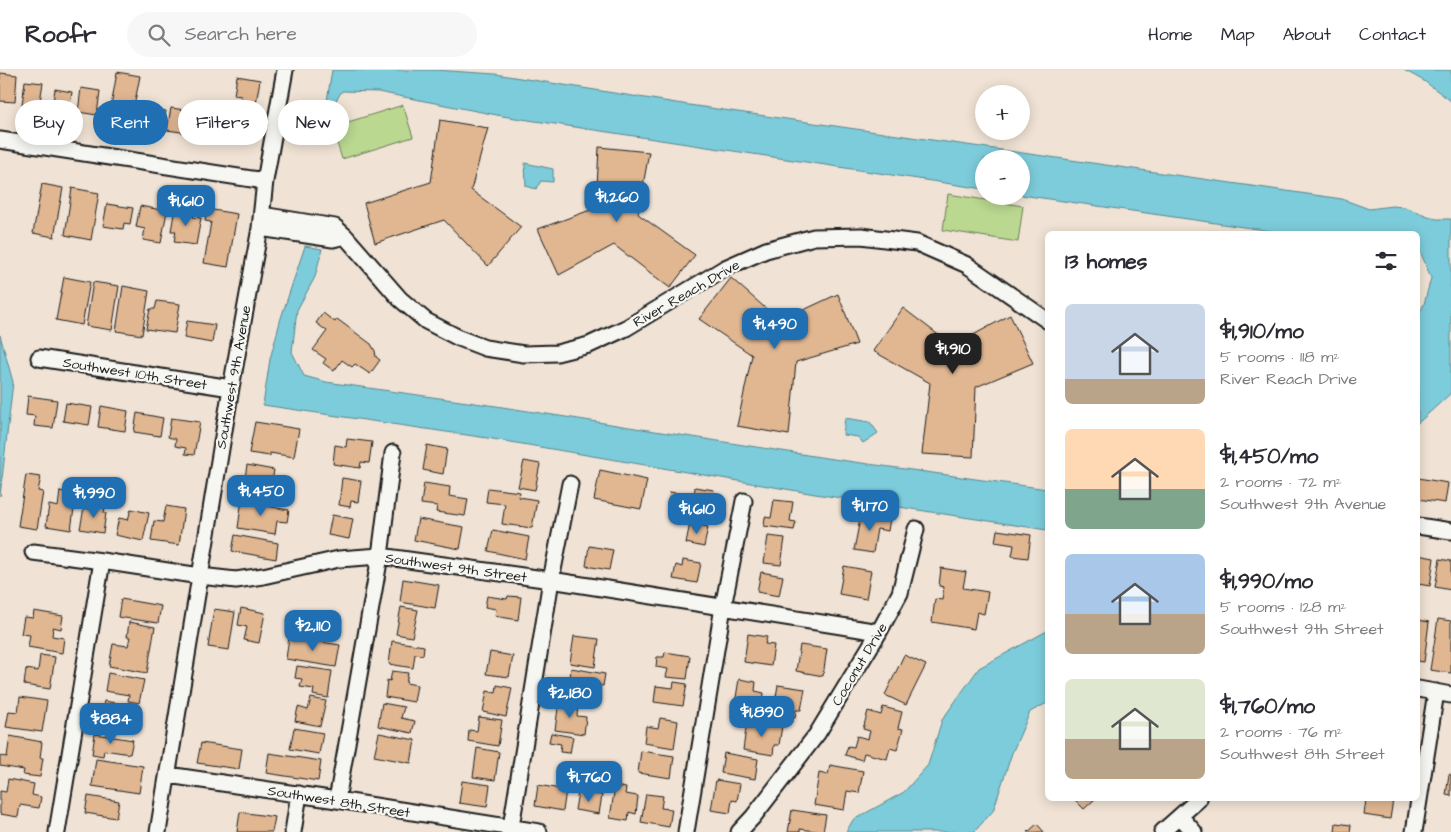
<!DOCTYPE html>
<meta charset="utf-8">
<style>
body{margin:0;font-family:"Architects Daughter",sans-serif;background:#f7f7f7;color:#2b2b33;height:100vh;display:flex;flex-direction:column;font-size:19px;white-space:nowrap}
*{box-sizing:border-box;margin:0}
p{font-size:16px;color:#7c7c81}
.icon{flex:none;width:28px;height:28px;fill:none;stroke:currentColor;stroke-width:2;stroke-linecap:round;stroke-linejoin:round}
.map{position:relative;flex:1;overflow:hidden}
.details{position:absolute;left:1045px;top:161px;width:375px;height:570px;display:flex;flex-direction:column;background:#fff;border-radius:8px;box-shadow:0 2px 12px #0003}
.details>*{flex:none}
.banner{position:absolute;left:15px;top:30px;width:475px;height:45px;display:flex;gap:10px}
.tools{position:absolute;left:975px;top:15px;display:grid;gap:10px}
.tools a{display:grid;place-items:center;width:55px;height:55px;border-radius:50%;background:#fff;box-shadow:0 2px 12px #0003;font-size:25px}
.price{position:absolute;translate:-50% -42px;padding:0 11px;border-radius:10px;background:#1f6fb2;color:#fff;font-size:16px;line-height:32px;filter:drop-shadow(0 1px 2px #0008)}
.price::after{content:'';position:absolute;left:50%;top:30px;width:15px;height:11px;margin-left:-8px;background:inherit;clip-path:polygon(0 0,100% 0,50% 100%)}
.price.selected{background:#222;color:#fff}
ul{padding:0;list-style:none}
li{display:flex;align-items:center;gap:15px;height:125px;padding:0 20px}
li span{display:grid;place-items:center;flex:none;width:140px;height:100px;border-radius:8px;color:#555}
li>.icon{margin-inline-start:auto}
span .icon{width:60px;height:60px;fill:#fffc;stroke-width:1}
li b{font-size:21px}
h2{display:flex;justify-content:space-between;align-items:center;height:60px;padding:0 20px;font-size:21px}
.pill{padding:0 18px;border-radius:22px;background:#fff;box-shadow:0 2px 12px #0003;font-size:18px;line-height:45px}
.pill.selected{background:#1f6fb2;color:#fff}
header{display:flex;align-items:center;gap:30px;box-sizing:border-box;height:70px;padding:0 25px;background:#fff;border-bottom:1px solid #e1e1e2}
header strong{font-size:24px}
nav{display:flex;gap:28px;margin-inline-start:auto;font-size:18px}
.search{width:350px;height:45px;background:#f7f7f7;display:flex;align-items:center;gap:12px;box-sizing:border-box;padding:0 18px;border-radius:28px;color:#7c7c81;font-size:19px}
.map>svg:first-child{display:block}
.green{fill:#bad890;stroke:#6b7a56}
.water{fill:#7dccdb;stroke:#56868f}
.building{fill:#e1b792;stroke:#1c1c1c}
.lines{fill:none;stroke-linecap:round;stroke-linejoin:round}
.minor-casing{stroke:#1c1c1c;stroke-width:19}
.minor{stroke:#f6f6f2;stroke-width:15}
.labels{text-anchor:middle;stroke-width:4.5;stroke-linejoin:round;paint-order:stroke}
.street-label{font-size:14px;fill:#1c1c1c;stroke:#f6f6f2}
</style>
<header>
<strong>Roofr</strong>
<div class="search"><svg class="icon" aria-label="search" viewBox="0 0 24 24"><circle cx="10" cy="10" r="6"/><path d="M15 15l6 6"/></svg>Search here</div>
<nav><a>Home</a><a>Map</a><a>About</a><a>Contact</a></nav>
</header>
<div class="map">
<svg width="1451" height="762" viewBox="0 0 1451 762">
<rect width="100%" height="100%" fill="#f0e3d5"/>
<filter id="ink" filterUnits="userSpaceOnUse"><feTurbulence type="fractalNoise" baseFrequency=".02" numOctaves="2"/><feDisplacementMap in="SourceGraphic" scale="10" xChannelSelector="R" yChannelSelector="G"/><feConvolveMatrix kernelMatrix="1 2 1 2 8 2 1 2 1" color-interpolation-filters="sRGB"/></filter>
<g filter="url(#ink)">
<path class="green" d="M403,35L413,67L342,89L332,57Z
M948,124L1023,136L1018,172L943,160Z"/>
<path class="water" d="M332,0H435L495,4L689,35L1342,129L1369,139L1392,136L1404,137L1436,149H1451V323L1418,353V246L1424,234L1431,208L1420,181L1418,180V164H1292L1021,125V89H984V119L502,46L378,22L342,21L324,49Z
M1404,0H1451V31L1424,11Z
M525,93L553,99V112L541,111L536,119L526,116Z
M305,176L322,179L315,207L297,240L292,282L304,306L326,312L496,336L826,388L1047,419V460L815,424L487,368L263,335L270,289L281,248Z
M0,265L13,312L0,426Z
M845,348L870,352L878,363L863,373L858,367L843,365Z
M1047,561V633L1030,642L1012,683L993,741L974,762H846L853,750L904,722L928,695L942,650L979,598Z"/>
<path class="building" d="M117,2L140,6L131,52L109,48Z
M0,3L17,5L15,32L0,31Z
M237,6L260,10L250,69L227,66L232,35L240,37L241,26L234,25Z
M25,11L43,13L39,37L22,35Z
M81,18L100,21L97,45L78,42Z
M55,19L72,22L69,41L52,38Z
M141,37L166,41L163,58L138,54Z
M171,38L192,41L188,63L167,60Z
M201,45L220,48L217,66L198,63Z
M440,50L488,58L471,120L521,157L488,196L444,150L375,173L364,133L431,112Z
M599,77L649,82L638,144L695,185L670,218L614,175L559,205L538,159L596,138Z
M42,114L63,118L54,167L33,163Z
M72,118L99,123L91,170L65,165Z
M107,134L133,138L130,154L124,153L123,159L103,156Z
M140,136L167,141L161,173L143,170L145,159L136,157Z
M175,138L194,141L193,147L201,148L196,175L174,172L176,161H171Z
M207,139L237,144L228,197L204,193L211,152L205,151Z
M64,207L90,212L82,255L56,250Z
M731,208L780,251L838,224L857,274L796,292L789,365L737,356L752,285L699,249Z
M93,212L119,216L112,260L86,256Z
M123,216L149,221L142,265L116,261Z
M157,231L180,234L175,263L146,259L150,239H155Z
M903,238L953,276L1010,245L1033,293L976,317L973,387L922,384L930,313L873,281Z
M323,243L335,252L337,249L371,274L375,281L376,287L380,290L370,304L355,294L352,297L342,290L334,301L323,293L326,289L313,280L327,261L316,253Z
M187,251L215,255L212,273L184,268Z
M28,326L57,330L53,358L34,356L35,346L26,345Z
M66,333L92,337L89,355L63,351Z
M101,336L128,341L125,361L98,357Z
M137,343L163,348L160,366L134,362Z
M171,348L200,352L194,385L185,384L186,378L175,376L176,369L168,367Z
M255,352L299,359L294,387L270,383V386L249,383Z
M347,369L372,372L369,393L361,392L360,398L333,394L335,375L346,377Z
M427,375L447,379L443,404L423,400Z
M524,391L540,394L535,420L518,417Z
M247,395L274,400L270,424L243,420Z
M600,400L647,410L641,439L594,430Z
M26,405L41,407L38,421L43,422L37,459L18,456Z
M342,408L361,411L358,432L351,431L350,437L339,435Z
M1418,408L1448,413L1445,433L1418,429Z
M424,413L450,417L449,426L468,429L465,446L436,442L437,436L421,434Z
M695,417L714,420L709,448L667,441L670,422L694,426Z
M488,418L520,422L519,427L537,430L532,458L502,454L505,434L486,432Z
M60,421L76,424L71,460L46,456L49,435L58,437Z
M242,429L260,432V435L289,440L287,452L277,451L275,464L238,458Z
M98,430L106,432L104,443H106L103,463L80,459L84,438L97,440Z
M774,430L793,432L790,451L796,452L794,460L764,456L765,447L771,448Z
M166,436L184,439L179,475L151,471L154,451L163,452Z
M131,439L149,443L143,471L115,465L119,448L128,450Z
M861,444L890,448L888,461L877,459L873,483L854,480Z
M332,445L353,449L349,469L328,465Z
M418,449L464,457L460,479L414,470Z
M690,453L708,457L704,477L686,473Z
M493,460L529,467L525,489L488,481Z
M997,460L1031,465L1028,488L1012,486L1014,475L995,472Z
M235,465L278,473L276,489L232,481Z
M768,466L785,468L781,495L764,493Z
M589,476L613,480L609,500L586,496Z
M1418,485L1434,488L1430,516L1418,514Z
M1440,489L1451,491V520L1435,517Z
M683,490L701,493L697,513L673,509L676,495L682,497Z
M844,496L871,501L866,529L839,524Z
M941,498L966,502L963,518L988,522L984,544L977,542L974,559L932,552L935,529L942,530L944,517L939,516Z
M761,502L783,506L779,526L757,522Z
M403,509L439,515L435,538L400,532Z
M487,526L507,529L508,526L521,527L518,550L495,546L496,539L485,537Z
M121,529L161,536L158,553L118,547Z
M401,537L418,540L412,567L396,564Z
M241,538L265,543L259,573L244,570L247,557L238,555Z
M214,539L235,542L229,580L208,577Z
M34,541L63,546L61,559L53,557L52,566L64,568L62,583L28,577L30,565L21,564L24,547L33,548Z
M1438,549L1451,551V603L1430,600Z
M1418,550L1429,552L1424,592L1418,591Z
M129,552L155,557L147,603L109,596L113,574L128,576L130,567H127Z
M748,564L767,567L765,574L774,575L771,596L744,592Z
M574,566L599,569L595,597L570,593Z
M289,567L340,575L336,597L286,589Z
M392,571L424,576L423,585L415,584L413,598L389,594Z
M800,575L827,579L823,606L796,601Z
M490,582L513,586L509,607L486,604Z
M665,582L690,586L687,609L666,607L668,599L656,597L657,587H664Z
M40,585L55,587L50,619L24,615L26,599L38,601Z
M904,585L926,595L906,635L885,625Z
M297,596L332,601L328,628L313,625L314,619L300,617L302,609L295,608Z
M571,598L605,604L603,616L592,615L591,626L580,624L579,629L566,627L567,620L561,619L563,608L570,609Z
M392,601L408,603L406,613L417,615L414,632L385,627L387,610L390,611Z
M108,603L144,610L139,633L128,631L129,625L105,621Z
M739,609L756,612L755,621L764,623L761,644L734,640Z
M674,612L687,614L683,636L654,632L656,616L673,618Z
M497,615L512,618L506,647L483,642L487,621L496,623Z
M778,615L805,619L801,640H796L795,648L773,644Z
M20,627L47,631L42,662L6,657L9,641L18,642Z
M311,628L326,631L320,656L295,651L298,637L308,640Z
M104,631L139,637L134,661L99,655Z
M559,631L578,634L577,646L586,647L584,664L555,660Z
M382,633L404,637L401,648L415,651L412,663L378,656Z
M883,637L902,642L898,658L903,659L897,680L890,678L887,689L864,683L862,690L845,685L848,676L854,677L857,666L868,669L870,661L863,659L868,641L881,645Z
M479,647L502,650L498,676L468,671L469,660L477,661Z
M660,648L678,651L674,678L644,673L646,656L658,658Z
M747,651L782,656L779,675H774L773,685L743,680Z
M294,658L323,663L319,684L290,679Z
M379,663L415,670L411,693L374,686Z
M551,663L573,667L570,683L560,682L561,674L549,672Z
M95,664L133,670L130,684L104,680L103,686L92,684Z
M10,666L42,672L40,688H43L40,707L23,705L24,700L0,696V686L7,687Z
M201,673L242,679L239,699L197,693Z
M477,678L499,682L495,710L473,707Z
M641,681L674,686L671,708L638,703Z
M269,683L321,691L318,711L266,703Z
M724,683L758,689L755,709L721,703Z
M96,689L143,696L139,723L92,716Z
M830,695L863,701L859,723L847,721L844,740L814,735L819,703L828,705Z
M1449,704L1451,705V726L1446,725Z
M8,709L34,714L32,725L41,727L39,738L20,735L18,747L0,744V721L6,722Z
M716,710L740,714L737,731L732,730L730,743L711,740Z
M462,711L490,715L487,737L459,733Z
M538,715L566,720L563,741L535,736Z
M615,716L626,718L625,724L638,726L636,744L629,742L628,751L610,748Z
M578,722L602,725L599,744L575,740Z
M646,724L663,726L661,738L672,739L669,757L641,752Z
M88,726L119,731L116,748L85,743Z
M1074,729H1095L1084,739Z
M1366,729L1393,730L1390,749L1364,745Z
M792,740L826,745L823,762L800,759V762H788Z
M240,742L275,747L272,762H237Z
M1336,753L1351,755L1350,762H1335Z
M1037,754L1044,762H1028Z"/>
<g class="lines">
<defs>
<path id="minor" d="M0,70L265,111
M262,145L335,157L345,166L400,229L426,251L459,268L485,278L524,284L557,283L589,275L626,258L725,198L766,180L814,167L861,166L917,173L967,195L1048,251
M260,158L333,169L345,166
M39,288L231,318
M1418,456L1451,461
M33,482L102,491L200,506L236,510L263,506L339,489L380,486L551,510L879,562
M1418,619L1451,625
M168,705L337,730L539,762
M337,730L380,486L393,383
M1180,746L1194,762
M511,757L551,510L570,414
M57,762L102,491
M158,762L231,318L260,158L265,111L285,0
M293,762L299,724
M686,762L723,537L744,431
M739,762L753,747L817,664L879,562L900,523L916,459
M1162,762L1199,729
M1414,762L1436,622"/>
</defs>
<use href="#minor" class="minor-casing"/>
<use href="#minor" class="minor"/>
</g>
</g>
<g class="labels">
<g class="street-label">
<text transform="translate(686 223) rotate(-30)" y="5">River Reach Drive</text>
<text transform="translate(135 303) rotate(9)" y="5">Southwest 10th Street</text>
<text transform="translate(233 307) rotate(-80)" y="5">Southwest 9th Avenue</text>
<text transform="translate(456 497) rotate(8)" y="5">Southwest 9th Street</text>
<text transform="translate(859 594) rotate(-59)" y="5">Coconut Drive</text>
<text transform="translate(339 731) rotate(9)" y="5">Southwest 8th Street</text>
</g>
</g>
</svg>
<div class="tools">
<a>+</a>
<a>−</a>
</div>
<b class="price" style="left:617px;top:153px">$1,260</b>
<b class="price" style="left:186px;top:157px">$1,610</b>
<b class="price" style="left:775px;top:280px">$1,490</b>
<b class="price selected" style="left:953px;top:305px">$1,910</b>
<b class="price" style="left:261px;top:447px">$1,450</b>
<b class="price" style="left:94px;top:449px">$1,990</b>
<b class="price" style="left:870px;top:462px">$1,170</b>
<b class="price" style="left:697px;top:465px">$1,610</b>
<b class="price" style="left:313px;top:582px">$2,110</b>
<b class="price" style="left:570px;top:649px">$2,180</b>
<b class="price" style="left:762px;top:668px">$1,890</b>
<b class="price" style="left:111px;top:675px">$884</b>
<b class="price" style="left:589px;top:733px">$1,760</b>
<div class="banner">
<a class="pill">Buy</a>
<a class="pill selected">Rent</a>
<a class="pill">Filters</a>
<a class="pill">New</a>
</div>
<section class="details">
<h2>13 homes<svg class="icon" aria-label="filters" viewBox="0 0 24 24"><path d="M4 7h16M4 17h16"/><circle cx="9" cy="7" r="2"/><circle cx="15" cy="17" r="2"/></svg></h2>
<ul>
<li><span style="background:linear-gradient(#c9d6e8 75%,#b9a48a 0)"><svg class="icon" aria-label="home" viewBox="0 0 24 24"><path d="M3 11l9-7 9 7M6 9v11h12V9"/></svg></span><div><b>$1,910/mo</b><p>5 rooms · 118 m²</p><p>River Reach Drive</p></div></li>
<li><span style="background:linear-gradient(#ffd9b3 60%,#7fa58c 0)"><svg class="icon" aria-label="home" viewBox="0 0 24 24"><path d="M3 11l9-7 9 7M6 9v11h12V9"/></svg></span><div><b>$1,450/mo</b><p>2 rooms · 72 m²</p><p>Southwest 9th Avenue</p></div></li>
<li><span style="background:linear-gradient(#a9c7e8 60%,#b9a48a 0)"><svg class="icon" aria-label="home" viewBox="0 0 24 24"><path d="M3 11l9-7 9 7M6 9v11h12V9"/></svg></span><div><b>$1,990/mo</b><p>5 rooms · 128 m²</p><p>Southwest 9th Street</p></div></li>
<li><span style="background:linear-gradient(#dfe7d0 60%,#b9a48a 0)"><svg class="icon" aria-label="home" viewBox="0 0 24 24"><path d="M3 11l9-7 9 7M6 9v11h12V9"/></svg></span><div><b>$1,760/mo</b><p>2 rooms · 76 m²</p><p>Southwest 8th Street</p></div></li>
</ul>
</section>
</div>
